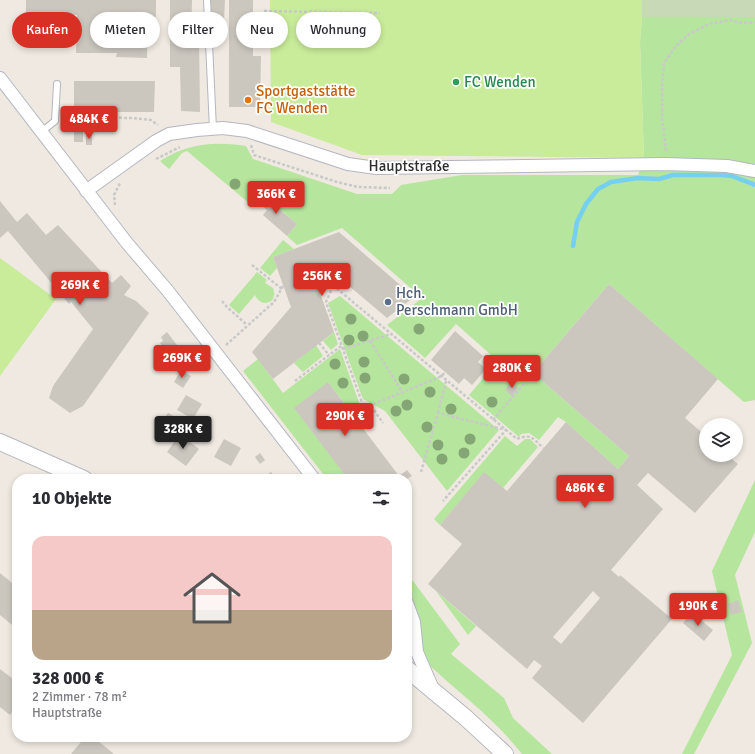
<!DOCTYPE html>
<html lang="de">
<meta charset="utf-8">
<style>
body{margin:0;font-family:Signika,sans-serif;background:#f2f2f3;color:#2b2b33;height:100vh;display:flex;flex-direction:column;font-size:15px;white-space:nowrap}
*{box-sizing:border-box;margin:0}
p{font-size:13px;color:#7c7c81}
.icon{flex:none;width:22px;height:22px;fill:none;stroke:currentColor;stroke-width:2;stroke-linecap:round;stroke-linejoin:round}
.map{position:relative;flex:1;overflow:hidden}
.drawer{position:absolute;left:12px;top:474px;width:400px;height:268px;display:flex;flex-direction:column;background:#fff;border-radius:16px;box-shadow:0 2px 6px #0003}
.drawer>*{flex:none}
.banner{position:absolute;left:12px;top:12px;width:400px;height:36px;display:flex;gap:8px}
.tools{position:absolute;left:699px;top:418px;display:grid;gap:8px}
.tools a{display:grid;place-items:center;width:44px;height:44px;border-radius:50%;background:#fff;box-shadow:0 2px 6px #0003;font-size:20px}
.price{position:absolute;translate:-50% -34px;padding:0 9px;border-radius:4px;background:#d93025;color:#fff;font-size:13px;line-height:26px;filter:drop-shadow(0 1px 2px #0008)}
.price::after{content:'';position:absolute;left:50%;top:24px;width:12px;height:9px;margin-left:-6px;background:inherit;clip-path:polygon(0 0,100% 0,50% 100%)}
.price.on{background:#222;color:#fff}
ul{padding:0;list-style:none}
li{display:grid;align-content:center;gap:8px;height:212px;padding:0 20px}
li+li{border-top:1px solid #e1e1e2}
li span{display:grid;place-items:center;height:124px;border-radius:12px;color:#555}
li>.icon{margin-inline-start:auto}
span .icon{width:72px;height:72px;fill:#fffc;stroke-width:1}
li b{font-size:17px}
h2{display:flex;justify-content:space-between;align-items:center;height:48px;padding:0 20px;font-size:17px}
.tag{padding:0 14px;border-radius:18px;background:#fff;box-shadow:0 2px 6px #0003;font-size:14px;line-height:36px}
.tag.on{background:#d93025;color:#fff}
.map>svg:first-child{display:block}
.green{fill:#b6e59e}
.cemetery{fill:#c8d9b8}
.pitch{fill:#c9ec9a}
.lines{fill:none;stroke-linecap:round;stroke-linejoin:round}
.stream{stroke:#75cff0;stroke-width:4.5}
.building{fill:#cbc7bf;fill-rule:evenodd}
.lane-casing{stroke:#b4b7c1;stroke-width:8}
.street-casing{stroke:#b4b7c1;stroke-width:14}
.secondary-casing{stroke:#b4b7c1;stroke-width:18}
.path{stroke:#c9c9c9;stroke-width:2.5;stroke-dasharray:3 2;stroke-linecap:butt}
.lane{stroke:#fff;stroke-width:6}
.street{stroke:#fff;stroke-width:12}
.secondary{stroke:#fff;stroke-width:16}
.tree{fill:#84a574}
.leisure-dot{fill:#2e9e5b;stroke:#fff;stroke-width:1.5}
.food-dot{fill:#e8710a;stroke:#fff;stroke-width:1.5}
.service-dot{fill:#5c6f8a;stroke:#fff;stroke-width:1.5}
.labels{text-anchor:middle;stroke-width:3.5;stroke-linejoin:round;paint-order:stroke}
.leisure-label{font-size:15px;fill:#27864d;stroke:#fff;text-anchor:start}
.food-label{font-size:15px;fill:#c56008;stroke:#fff;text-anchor:start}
.street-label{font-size:15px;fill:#2e2e2e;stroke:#fff}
.service-label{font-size:15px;fill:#4e5e75;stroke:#fff;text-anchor:start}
</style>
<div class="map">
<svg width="755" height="754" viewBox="0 0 755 754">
<rect width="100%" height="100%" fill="#efe9e1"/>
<path class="green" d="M642,17H755V400L744,402L609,284L533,373L629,456L618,469L566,422L558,417L539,440L529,433L521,434L519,437L469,395L498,361L456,324L425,358L387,325L422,298L342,228L297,245L287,236L297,224L260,192L250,204L187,151L182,153L169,169L160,161C188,143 214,141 246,146L253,159L357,194H392L401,185L462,175H638L644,158L640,42Z
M283,240L294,249L273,257L277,268L270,276L260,268Z
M257,272L267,280L265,283L273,288C279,303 261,309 255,295L239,314L229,305Z
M340,296L499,430L447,491L385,411L363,399L328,303Z
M334,332L338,344L331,350L323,341Z
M316,345L323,356L303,372L294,363Z
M340,349L361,408L354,416L328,382L348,479H327L243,371L258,359L283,393Z
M505,436L517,446L525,439H530L538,447L503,488L484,473L440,525L434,519Z
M755,480V532L735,575L752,643L694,754H682L732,655L712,571Z
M407,573L460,644L451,654L504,698L513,718L552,754H522C495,719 459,693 427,663L421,651L419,622L415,605L407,594Z
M436,591L476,626L468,635Z"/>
<path class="cemetery" d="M642,0H755V17H642Z"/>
<path class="pitch" d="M270,0H642V17L640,42L644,158L362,155L271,122Z
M0,258L56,299L0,376Z"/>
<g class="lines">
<path class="stream" d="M573,246L577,222L586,204L598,189L611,182L638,178L659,179L673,175H722L732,176L755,185"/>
</g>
<path class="building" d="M26,0H156V17H148L147,58L116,57L117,53H76L77,15L26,14Z
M170,0H192L191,38H199L200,112L181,111L180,67H170Z
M211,0H225L224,21H210Z
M229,0H253V56H261L260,107H229Z
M74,81H155L154,112H74Z
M75,122H87V128H75Z
M74,132H83V142H74Z
M86,135H92V145H86Z
M259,192L297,224L287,236L263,215L267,210L254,199Z
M0,201L17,222L27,213L46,235L58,225L112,283L121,275L131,286L124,295L136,301L149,313L83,406L70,413L49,398L53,386L93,329L71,302L69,304L8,231L0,238Z
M339,232L414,297L387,318L336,275L320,293L334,332L273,379L252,352L291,307L273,257Z
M609,284L718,379L685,418L706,436V455H727L738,464L695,513L648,473L637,485L663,509L611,570L619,577L620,575L672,619L583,723L532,678L542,666L534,660L527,669L428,584L462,544L440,525L484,472L507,491L566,422L618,469L629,456L533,373ZM593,591L600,598L561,644L553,637Z
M455,331L483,356L478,362L486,369L472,385L464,378L459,384L431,360Z
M167,332L183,353L176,358L171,351L167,353L160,343L163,341L161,337Z
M181,370L191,376L183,388L174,382Z
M328,382L399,476L407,470L412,476L407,479H348L294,408Z
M511,382L518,388L512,396L505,390Z
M186,395L202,404L193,419L177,410Z
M168,413L177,418L174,422L165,417Z
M182,421L200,431L195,439L178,429Z
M180,434L199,449L186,466L167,452Z
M224,439L241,448L231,466L214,457Z
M260,453L265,460L260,464L255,457Z
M271,472L277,479H262Z
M407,499L412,507L407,511Z
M0,573L17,587V629L0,615Z
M738,600L742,612L731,615L728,604Z
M692,613L713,630L704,641L683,623Z
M0,669L17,682V706L10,715L0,707Z
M85,737H93L114,754H71Z"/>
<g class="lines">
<defs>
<path id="lane" d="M207,0L213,129
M41,132L55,121L57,84"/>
<path id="street" d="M0,78L127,243L168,291L314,479
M86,191L156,141L169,134L197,130L223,128L247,131L348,164L376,168L665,164L727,166L755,171
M407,603L414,622L417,652L433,689"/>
<path id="secondary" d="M0,442L84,479
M407,669L466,718L505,754"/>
</defs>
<use href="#lane" class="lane-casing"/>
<use href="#street" class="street-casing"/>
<use href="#secondary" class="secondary-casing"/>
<path class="path" d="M264,11L380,13
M64,117L132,118L151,120L158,125
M251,145L254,155L337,182L358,187L390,188
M666,151L662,118V85L664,63L675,47L689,34L709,24L730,20L741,23L755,22
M156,159L180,147
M115,205L114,195L120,183
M252,265L282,289
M329,282L517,439C530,433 534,439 543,448
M333,286L326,302L364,408L442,376L445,372
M222,301L227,307L247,325
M370,341L403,393
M319,343L329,355
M226,345L274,302L283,286
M343,349L391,334
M295,381L341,346
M371,406L383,423
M438,413L446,381
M356,419L364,408
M493,420L533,373
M421,472L438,413L506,430L443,501"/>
<use href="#lane" class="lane"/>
<use href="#street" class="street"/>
<use href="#secondary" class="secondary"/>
</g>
<g class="tree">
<circle cx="235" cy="184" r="5.5"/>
<circle cx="351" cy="319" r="5.5"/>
<circle cx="419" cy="329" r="5.5"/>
<circle cx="363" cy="336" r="5.5"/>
<circle cx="349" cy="340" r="5.5"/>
<circle cx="364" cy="362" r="5.5"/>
<circle cx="335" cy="364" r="5.5"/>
<circle cx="365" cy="378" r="5.5"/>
<circle cx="404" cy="379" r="5.5"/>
<circle cx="343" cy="383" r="5.5"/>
<circle cx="430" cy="392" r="5.5"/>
<circle cx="492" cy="402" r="5.5"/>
<circle cx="407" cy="405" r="5.5"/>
<circle cx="451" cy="409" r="5.5"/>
<circle cx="396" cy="411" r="5.5"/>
<circle cx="427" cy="427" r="5.5"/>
<circle cx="470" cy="439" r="5.5"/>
<circle cx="438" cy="445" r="5.5"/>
<circle cx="464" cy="453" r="5.5"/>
<circle cx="442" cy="459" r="5.5"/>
</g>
<circle class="leisure-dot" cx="456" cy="82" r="4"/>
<circle class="food-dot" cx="248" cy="100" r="4"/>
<circle class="service-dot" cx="388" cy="302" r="4"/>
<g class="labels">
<g class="leisure-label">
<text x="464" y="87">FC Wenden</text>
</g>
<g class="food-label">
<text x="256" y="96">Sportgaststätte<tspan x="256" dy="17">FC Wenden</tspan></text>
</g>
<g class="street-label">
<text x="409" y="171">Hauptstraße</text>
</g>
<g class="service-label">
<text x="396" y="298">Hch.<tspan x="396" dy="17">Perschmann GmbH</tspan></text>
</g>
</g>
</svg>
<div class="tools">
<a><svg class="icon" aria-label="layers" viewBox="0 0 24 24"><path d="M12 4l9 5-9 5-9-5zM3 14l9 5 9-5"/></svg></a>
</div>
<b class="price" style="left:89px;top:140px">484K €</b>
<b class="price" style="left:276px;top:215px">366K €</b>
<b class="price" style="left:322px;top:297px">256K €</b>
<b class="price" style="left:80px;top:306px">269K €</b>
<b class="price" style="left:182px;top:379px">269K €</b>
<b class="price" style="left:512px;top:389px">280K €</b>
<b class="price" style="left:345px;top:437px">290K €</b>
<b class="price on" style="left:183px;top:450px">328K €</b>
<b class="price" style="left:585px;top:509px">486K €</b>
<b class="price" style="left:698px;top:627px">190K €</b>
<div class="banner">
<a class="tag on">Kaufen</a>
<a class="tag">Mieten</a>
<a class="tag">Filter</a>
<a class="tag">Neu</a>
<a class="tag">Wohnung</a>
</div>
<section class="drawer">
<h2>10 Objekte<svg class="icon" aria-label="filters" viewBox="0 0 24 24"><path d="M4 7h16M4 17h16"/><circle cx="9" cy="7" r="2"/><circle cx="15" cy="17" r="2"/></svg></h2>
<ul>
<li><span style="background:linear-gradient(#f6c9c9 60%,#b9a48a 0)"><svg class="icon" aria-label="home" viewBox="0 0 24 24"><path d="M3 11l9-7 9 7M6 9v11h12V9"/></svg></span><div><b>328 000 €</b><p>2 Zimmer · 78 m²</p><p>Hauptstraße</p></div></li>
</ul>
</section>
</div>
